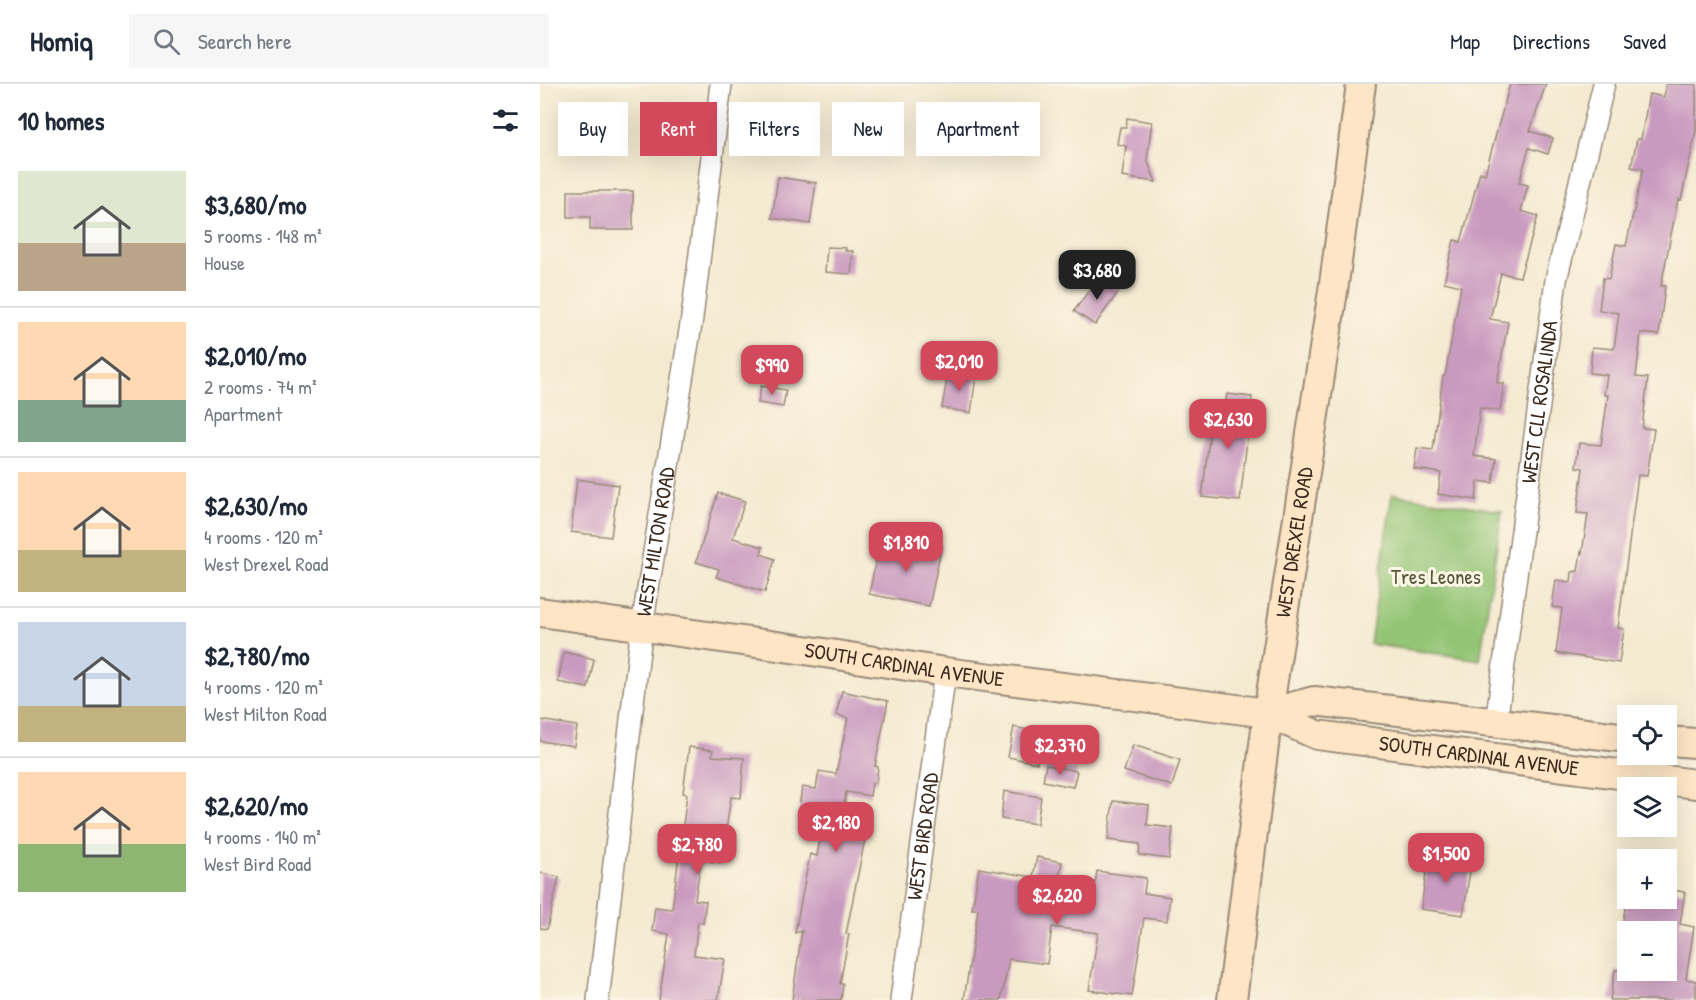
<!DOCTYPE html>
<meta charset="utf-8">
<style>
body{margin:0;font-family:"Patrick Hand",sans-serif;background:#f6f6f7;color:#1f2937;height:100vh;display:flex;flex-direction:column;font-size:22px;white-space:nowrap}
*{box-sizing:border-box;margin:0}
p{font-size:20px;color:#747a83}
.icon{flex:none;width:33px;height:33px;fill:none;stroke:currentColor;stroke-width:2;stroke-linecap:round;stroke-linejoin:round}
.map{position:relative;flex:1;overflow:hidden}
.details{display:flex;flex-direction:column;background:#fff;width:540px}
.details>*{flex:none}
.hud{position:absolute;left:18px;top:18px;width:570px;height:54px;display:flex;gap:12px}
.controls{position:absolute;left:1077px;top:621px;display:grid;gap:12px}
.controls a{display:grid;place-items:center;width:60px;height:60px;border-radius:0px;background:#fff;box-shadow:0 6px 24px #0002;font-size:30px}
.price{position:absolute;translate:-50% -51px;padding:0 14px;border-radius:12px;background:#d1495b;color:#fff;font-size:20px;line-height:39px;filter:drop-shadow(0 2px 3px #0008)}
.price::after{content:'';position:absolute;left:50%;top:36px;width:18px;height:14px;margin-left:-9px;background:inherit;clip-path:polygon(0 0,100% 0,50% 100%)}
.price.current{background:#222;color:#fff}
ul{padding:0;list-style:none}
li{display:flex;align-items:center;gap:18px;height:150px;padding:0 18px}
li+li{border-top:2px solid #e0e1e3}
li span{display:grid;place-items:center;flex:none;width:168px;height:120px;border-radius:0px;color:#555}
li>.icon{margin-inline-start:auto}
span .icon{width:72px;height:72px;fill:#fffc;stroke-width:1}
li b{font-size:26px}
h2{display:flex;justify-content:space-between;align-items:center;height:72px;padding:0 18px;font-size:26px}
.pill{padding:0 21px;border-radius:0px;background:#fff;box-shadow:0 6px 24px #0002;font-size:21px;line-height:54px}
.pill.current{background:#d1495b;color:#fff}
header{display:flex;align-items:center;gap:36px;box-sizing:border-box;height:84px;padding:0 30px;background:#fff;border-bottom:2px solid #e0e1e3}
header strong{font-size:28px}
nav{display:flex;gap:33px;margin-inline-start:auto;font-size:21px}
.search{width:420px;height:54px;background:#f6f6f7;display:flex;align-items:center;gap:15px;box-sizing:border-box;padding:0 21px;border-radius:0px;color:#747a83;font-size:22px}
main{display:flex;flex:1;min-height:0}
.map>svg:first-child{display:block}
.green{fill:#93c474;stroke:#677749;stroke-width:1.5}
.building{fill:#c99abf}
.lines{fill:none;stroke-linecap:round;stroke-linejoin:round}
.street-casing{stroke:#988a78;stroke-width:24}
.secondary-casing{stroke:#988a78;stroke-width:32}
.street{stroke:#fff;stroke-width:21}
.secondary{stroke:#fde5c5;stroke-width:28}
.labels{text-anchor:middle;stroke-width:6;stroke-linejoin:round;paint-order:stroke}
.street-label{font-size:21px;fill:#3b2a1e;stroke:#fcf5e5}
.park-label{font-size:21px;fill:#555838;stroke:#fcf5e5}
</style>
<header>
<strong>Homiq</strong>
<div class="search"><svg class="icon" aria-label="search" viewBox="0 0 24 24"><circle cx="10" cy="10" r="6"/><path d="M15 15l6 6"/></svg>Search here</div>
<nav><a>Map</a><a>Directions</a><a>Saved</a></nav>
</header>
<main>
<section class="details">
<h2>10 homes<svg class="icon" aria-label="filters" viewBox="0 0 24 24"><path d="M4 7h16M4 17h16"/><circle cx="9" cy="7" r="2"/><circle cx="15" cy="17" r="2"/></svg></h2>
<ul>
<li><span style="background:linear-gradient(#dfe7d0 60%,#b9a48a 0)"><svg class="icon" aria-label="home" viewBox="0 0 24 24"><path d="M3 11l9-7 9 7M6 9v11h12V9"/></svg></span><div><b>$3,680/mo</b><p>5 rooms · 148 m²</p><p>House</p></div></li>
<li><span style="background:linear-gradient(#ffd9b3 65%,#7fa58c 0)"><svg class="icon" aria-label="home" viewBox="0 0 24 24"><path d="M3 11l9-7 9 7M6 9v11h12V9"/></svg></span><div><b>$2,010/mo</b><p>2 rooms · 74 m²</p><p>Apartment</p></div></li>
<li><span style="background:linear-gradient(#ffd9b3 65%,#c2b280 0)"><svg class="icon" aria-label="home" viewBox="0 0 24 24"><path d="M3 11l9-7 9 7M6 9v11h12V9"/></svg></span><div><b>$2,630/mo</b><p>4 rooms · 120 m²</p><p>West Drexel Road</p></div></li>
<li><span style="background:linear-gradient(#c9d6e8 70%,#c2b280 0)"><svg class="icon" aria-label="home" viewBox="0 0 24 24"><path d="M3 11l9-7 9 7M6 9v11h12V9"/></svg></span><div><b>$2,780/mo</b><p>4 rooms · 120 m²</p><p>West Milton Road</p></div></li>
<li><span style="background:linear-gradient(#ffd9b3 60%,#8fb573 0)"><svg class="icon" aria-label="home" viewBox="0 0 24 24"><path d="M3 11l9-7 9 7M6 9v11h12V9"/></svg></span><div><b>$2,620/mo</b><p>4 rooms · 140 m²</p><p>West Bird Road</p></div></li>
</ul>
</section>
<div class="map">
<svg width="1156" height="916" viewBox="0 0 1156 916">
<rect width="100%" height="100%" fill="#fcf5e5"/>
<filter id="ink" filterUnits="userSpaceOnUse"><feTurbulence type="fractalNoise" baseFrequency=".0167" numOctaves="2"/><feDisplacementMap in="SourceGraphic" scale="12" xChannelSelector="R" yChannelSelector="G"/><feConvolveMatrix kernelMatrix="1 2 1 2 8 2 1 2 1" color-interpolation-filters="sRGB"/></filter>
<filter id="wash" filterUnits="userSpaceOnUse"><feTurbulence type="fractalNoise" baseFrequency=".008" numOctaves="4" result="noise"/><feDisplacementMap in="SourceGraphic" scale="24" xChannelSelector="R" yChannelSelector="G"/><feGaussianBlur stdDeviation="1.35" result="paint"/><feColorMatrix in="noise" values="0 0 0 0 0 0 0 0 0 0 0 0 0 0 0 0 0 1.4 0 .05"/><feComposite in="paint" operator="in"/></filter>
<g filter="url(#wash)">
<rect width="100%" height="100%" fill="#f4ead1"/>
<path class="green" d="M852,410L962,427L940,576L830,560Z"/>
<g id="blocks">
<path class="building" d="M970,0H1006L990,47L1013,54L1008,70L989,64L979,99L988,101L981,127L998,132L980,193L961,189L950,235L968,238L957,299H964L960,327L940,324L934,372L956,375L953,399L938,397L936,416L898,410L901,389L874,385L877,364L893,366L903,292H905L921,202L904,198L914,156L921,158L940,88L945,90Z
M1126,0H1156V47L1141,116L1138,115L1121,202H1125L1119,251L1101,249L1096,293L1108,294L1102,344L1114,345L1107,392L1098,391L1078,544L1084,545L1079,579L1016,569L1022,524L1012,523L1016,496L1031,498L1032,488L1038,487L1041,468L1042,469L1048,430L1037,429L1043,384L1036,383L1039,359L1061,361L1068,311H1064L1067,291L1050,289L1052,263L1074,265L1079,229L1059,226L1063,194L1069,195L1076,160L1086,162L1103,85L1091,83L1097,55H1101L1109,10L1124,13Z
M587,34L612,38L607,75L616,98L582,93L586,62L577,60L580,43H586Z
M238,93L276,99L270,140L232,134Z
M28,107H93V146H50V133H28Z
M287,163L306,164L305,167H313L311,190L285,188Z
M559,193L579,207L555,241L534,227Z
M408,288L436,292L431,329L402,324Z
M221,302L246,306L243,323L218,319Z
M687,310L712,313L700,417L662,413L672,329L684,330Z
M37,395L78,401L71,453L31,448Z
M178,409L205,417L193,454L223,463L221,470L235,475L225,508L176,493L179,485L156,478Z
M379,456L402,461L389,522L329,510L339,462L376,469Z
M24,568L54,575L48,604L18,598Z
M302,607L348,617L335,682L338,683L336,699H332L330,712L306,708L300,750L325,755L306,850H309L300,900H303L301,916H252L262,847L255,849L270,770L277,772L285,728L259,724L262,703L276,705L279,687L296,690L308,634L296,631Z
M0,636L37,642L34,662L0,657Z
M474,643L503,649L497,679L468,673Z
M593,661L640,676L632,702L584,687Z
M149,663L173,666L172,672L204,674L201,714L191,713L181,779L161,776L155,816L166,817L163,839L158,838L154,871L185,875L178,916H119L129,850L112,847L115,823L132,825L147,710L143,709Z
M506,681L537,687L533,703L503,697Z
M464,707L501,713L497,740L461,735Z
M573,717L609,721L607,741L633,744L629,775L599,771L600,760L568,756Z
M889,768L932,775L923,831L881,825Z
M497,773L522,778L515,818L552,823L557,787L606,794L604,809L630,813L627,837L604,834L592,912L549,906L558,849L512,843L507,880L469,875L461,916H424L438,825H432L439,784L493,793Z
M0,789L19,793L7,845L0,844Z
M1126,805L1145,808L1140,840L1154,843L1146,895L1156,897V916H1070L1075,886H1126V848H1081L1087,814H1126Z"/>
</g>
</g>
<g filter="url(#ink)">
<use href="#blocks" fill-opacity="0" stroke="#988a78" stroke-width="1.5"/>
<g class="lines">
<defs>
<g id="street">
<path id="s1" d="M956,639L1016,196L1064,0"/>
<path id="s2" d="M58,916L102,542L152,234L181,0"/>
<path id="s3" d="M361,916L405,588"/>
</g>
<g id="secondary">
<path id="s4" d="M0,528L265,566L405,588L728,629L777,651L1156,700"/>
<path d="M728,629L774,617L1088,654"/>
<path d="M1126,657L1156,659"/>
<path id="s5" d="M692,916L728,629L793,207L821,0"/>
</g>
</defs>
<use href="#street" class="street-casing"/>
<use href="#secondary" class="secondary-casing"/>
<use href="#street" class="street"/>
<use href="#secondary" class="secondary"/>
</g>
</g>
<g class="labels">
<g class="street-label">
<text dy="7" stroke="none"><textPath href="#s1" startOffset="324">WEST CLL ROSALINDA</textPath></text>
<text dy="7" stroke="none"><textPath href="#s2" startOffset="462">WEST MILTON ROAD</textPath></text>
<text dy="7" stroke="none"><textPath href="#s5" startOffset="462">WEST DREXEL ROAD</textPath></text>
<text dy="7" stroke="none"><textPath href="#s4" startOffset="368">SOUTH CARDINAL AVENUE</textPath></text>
<text dy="7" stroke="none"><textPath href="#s4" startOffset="952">SOUTH CARDINAL AVENUE</textPath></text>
<text dy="7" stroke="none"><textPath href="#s3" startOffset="165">WEST BIRD ROAD</textPath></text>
</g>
<g class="park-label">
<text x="896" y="500">Tres Leones</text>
</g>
</g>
</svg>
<div class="controls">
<a><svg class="icon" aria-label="locate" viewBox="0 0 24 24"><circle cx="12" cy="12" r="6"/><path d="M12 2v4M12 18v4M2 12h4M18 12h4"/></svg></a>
<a><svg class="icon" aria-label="layers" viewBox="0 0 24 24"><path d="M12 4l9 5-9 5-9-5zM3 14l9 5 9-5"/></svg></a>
<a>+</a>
<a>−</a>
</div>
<b class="price current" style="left:557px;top:217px">$3,680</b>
<b class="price" style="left:419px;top:308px">$2,010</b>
<b class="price" style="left:232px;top:312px">$990</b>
<b class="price" style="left:688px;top:366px">$2,630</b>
<b class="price" style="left:366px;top:489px">$1,810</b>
<b class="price" style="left:520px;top:692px">$2,370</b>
<b class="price" style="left:296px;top:769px">$2,180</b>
<b class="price" style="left:157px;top:791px">$2,780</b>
<b class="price" style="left:906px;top:800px">$1,500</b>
<b class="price" style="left:517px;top:842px">$2,620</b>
<div class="hud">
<a class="pill">Buy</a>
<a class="pill current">Rent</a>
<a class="pill">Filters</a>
<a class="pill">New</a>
<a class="pill">Apartment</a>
</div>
</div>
</main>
